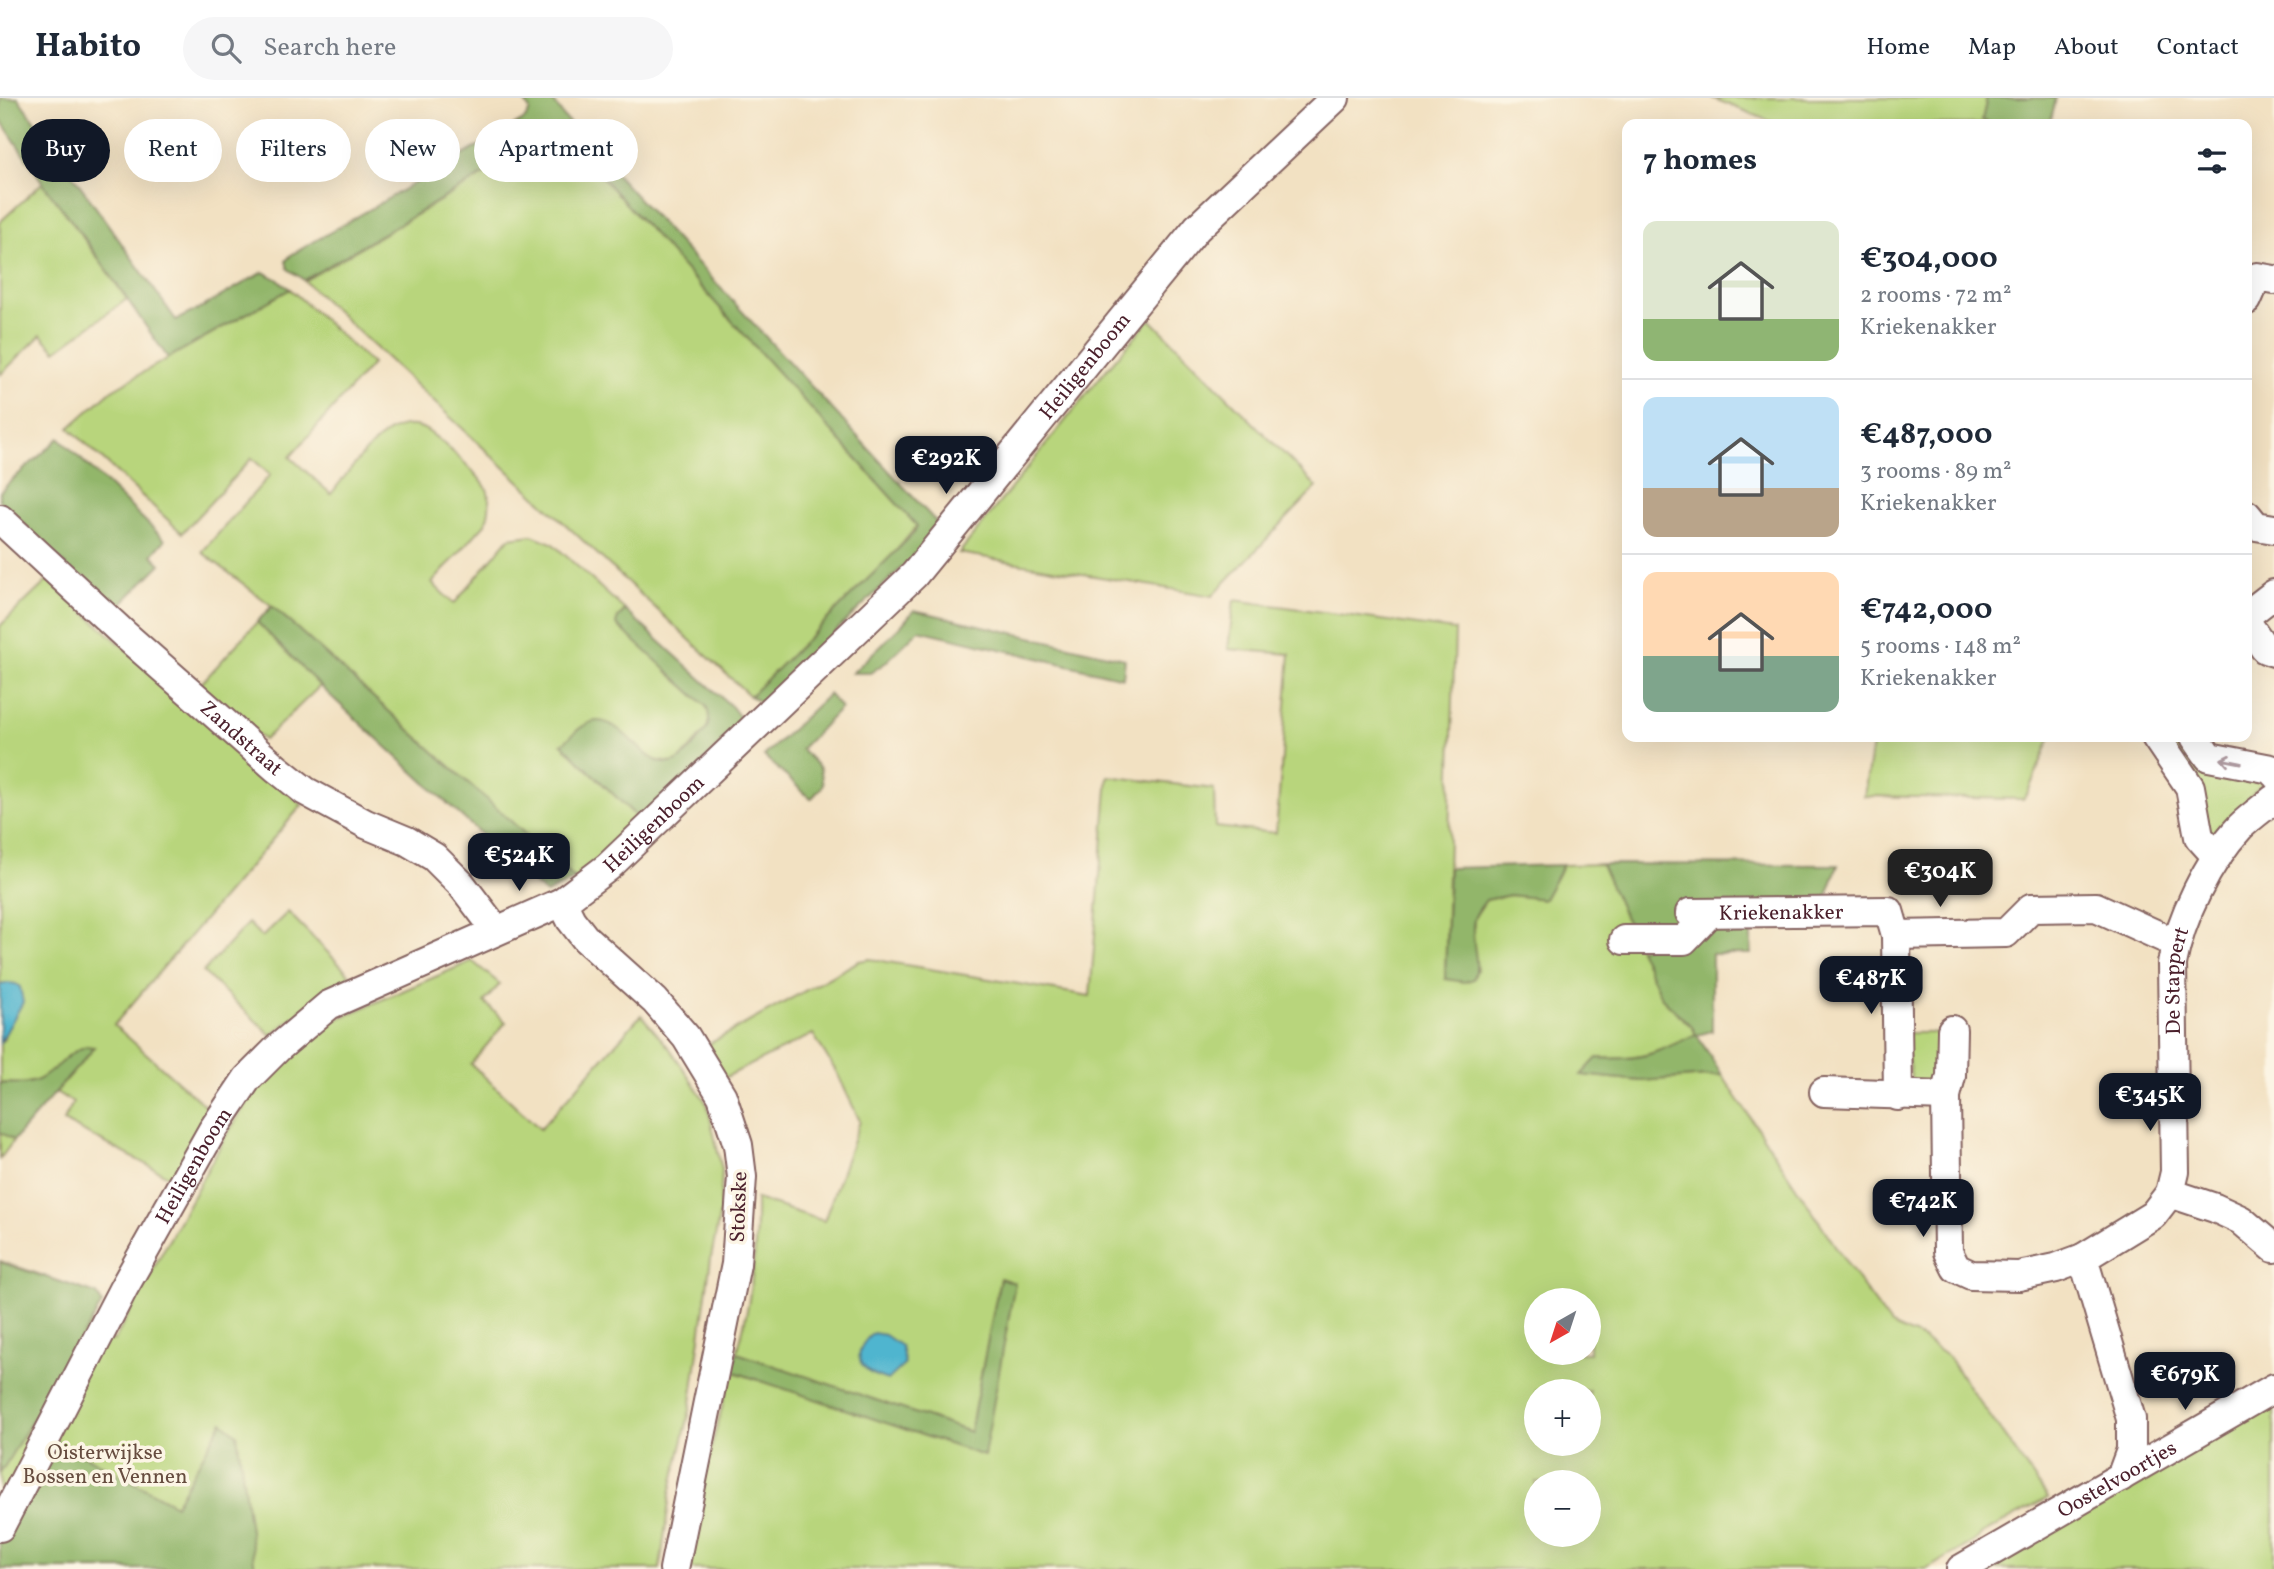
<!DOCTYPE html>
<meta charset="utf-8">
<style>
body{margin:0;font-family:Vollkorn,serif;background:#f6f6f7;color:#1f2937;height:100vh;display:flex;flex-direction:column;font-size:26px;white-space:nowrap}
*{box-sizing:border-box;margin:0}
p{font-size:23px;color:#747a83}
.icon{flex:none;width:38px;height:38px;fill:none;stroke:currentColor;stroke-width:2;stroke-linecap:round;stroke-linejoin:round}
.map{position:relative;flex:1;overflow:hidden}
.details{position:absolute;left:1622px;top:21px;width:630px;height:623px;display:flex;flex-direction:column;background:#fff;border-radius:14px;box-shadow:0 7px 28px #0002}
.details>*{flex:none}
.top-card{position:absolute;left:21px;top:21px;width:665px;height:63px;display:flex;gap:14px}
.needle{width:46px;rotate:219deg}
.controls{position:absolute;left:1524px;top:1190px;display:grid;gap:14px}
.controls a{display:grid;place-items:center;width:77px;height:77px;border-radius:50%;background:#fff;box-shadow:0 7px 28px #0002;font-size:35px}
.price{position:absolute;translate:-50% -60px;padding:0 16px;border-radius:14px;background:#111827;color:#fff;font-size:23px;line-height:46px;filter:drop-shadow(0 2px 4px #0008)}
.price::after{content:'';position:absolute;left:50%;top:42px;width:21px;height:16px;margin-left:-10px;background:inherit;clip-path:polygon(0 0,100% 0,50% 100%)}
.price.on{background:#222;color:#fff}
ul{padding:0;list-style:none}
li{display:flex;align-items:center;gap:21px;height:175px;padding:0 21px}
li+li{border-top:2px solid #e0e1e3}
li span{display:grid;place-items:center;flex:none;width:196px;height:140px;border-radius:14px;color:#555}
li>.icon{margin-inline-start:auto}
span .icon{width:84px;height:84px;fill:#fffc;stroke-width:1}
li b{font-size:30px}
h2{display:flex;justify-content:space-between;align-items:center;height:84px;padding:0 21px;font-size:30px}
.tag{padding:0 24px;border-radius:32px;background:#fff;box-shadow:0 7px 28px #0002;font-size:24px;line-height:63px}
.tag.on{background:#111827;color:#fff}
header{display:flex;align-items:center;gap:42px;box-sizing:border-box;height:98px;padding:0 35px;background:#fff;border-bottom:2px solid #e0e1e3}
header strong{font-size:33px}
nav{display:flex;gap:38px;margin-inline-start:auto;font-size:24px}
.search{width:490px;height:63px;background:#f6f6f7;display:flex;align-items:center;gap:18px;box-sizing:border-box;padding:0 24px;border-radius:38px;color:#747a83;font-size:26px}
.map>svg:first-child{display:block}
.green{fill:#b8d57b;stroke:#817a53;stroke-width:2;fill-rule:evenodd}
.forest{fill:#92b66b;stroke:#6e6a4b;stroke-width:2}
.water{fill:#50b5cf;stroke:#4d6a7d;stroke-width:2}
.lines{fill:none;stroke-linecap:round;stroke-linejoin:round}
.minor-casing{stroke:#856360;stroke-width:32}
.minor{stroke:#fff;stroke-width:28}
.oneway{stroke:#ae9aa0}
.labels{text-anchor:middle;stroke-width:7;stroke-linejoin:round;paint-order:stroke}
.street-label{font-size:21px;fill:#4a1f2b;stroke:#fcf5e5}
.park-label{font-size:21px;fill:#664c3f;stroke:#fcf5e5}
</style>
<header>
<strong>Habito</strong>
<div class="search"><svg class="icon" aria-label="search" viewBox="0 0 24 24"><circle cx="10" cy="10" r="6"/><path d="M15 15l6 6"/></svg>Search here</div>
<nav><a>Home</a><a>Map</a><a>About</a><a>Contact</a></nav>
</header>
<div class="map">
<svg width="2274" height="1471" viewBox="0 0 2274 1471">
<rect width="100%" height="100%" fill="#fcf5e5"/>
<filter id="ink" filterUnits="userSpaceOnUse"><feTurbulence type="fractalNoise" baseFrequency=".0143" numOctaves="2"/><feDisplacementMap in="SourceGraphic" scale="14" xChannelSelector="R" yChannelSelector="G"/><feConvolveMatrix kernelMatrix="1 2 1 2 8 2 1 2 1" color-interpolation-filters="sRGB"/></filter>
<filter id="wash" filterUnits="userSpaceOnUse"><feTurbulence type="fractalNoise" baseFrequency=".00686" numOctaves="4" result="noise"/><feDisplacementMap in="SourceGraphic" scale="28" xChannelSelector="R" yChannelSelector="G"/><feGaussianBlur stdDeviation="1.57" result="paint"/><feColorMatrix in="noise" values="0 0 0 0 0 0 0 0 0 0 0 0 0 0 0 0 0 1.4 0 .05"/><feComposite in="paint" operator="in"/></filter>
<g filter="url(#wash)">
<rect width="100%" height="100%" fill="#f2e1c2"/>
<path class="green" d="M1712,0H1987L1982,22L1991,26H1777Z
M554,35L559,36L573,47L917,428L896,453L750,598L304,183Z
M43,84L127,201L56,253L41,237L0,277V124Z
M290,191L372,266L290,359L331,396C346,377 377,334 400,329C408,327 414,327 422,330C434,335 485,381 488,394C491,405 489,416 485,426L432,485L454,506L509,440L532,437L552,445L625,512L618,520L668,574L706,608L710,618L707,631L680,662L673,665L654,662L643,654L562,646L645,727L575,781L272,508L202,454L270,377L252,360L182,435L69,330L112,292Z
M1150,221L1317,389L1212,498L959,455L1102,277Z
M48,482L302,707L114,927L210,1012L172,1080L63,1023L73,1005L56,994L94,949L38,982L22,986L0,985V945L4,941L9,886L0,887V528Z
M1234,502L1455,532L1445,881L1477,872L1473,845L1474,820L1486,802L1510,797L1544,801L1563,767L1601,766L1661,899L1692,929L1697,936C1656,955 1643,963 1597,960L1582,977L1641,983L1722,977L1858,1182L1891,1227L1923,1241L1948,1259L2048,1400L1982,1436L1975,1443L1927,1471H689C695,1403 714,1338 732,1273L984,1358L1000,1181L970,1334L737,1255C751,1206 757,1151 756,1101L824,1123L860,1023L837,975L813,936L720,982L698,952L859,863L870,861L1090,898L1108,678L1214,691L1215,729L1276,735L1290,556L1228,551ZM1536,1202H1589V1255H1536ZM1536,1293H1589V1346H1536ZM1536,1384H1589V1437H1536Z
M257,524L320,588L264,642L198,589Z
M1873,639H2051L2028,694L2023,701L1864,698Z
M2163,639H2184L2263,685L2211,740Z
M288,814L350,877L271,937L203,874L248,825L262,839Z
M472,863L500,886L484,904L506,924L471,966L540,1031L641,917L671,952L707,1006L722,1072L720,1114L711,1160L690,1312L670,1396L660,1471H0V1163L82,1191L89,1225L114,1243L224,1041L257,989L283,958L335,922Z
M1904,935H1944L1938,990L1913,992Z
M0,1034L14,1042L0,1061Z
M2267,1307L2274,1313V1471H1984Z"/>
<path class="forest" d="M0,0H18L176,222L199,211L263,174L277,181L290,191L168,260L81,135L47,91L0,21Z
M522,0H551L563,18L635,97L939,427L916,456L761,605L750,598L896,453L914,435L917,428L573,47L559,36L554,35L304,182L288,171L286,163L291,157L525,21L530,12Z
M1987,0H2056L2050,26H1991L1982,22Z
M59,340L165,442L152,457L161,466L113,514L0,403V394C18,375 40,359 59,340Z
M272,508L575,781L546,796L320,588L257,524Z
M625,512L732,609L742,622L645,727L562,646C572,638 583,624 597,623C626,622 646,674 675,664C685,661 695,645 702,637C710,627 711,620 706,608L616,526L618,520Z
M914,512L1125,561L1123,580L919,532L885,565L870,575H852L901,528Z
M829,596L841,610L801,651L820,670L823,688L811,701L764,658Z
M1601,766L1838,767L1825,803L1682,831H1630Z
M1563,767L1544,801L1510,797L1486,802C1482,808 1475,815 1474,822C1469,842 1481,862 1474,881L1464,884L1445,881L1449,770Z
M1718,821H1751V856H1712V933L1697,937L1722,977L1641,983L1581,977L1597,960C1643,963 1656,955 1696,936L1692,929L1661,899L1639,851Z
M86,948L95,949L14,1042L0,1034V985C13,985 28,988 40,981C59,970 63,957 86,948Z
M0,1164L97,1196L102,1206L0,1376Z
M1000,1180L1015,1185L984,1358L732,1273L737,1255L970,1334Z
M222,1324L237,1336L255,1471H0V1445L56,1342L175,1407Z"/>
<path class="water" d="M9,885L16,886L20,889L23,904L0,945V887Z
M873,1235L885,1237L901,1248L905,1266L888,1282C860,1274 848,1257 873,1235Z"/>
</g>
<g filter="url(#ink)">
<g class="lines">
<defs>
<g id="minor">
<path d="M2247,202L2257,179L2274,182"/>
<path d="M2247,417L2256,428L2274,431"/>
<path id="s1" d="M0,421L124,536L276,670L305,693L366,726L407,743L434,759L461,786L496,832"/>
<path d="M2247,517L2274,496"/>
<path d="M2247,525L2265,551L2274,554"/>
<path d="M2156,639L2190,689L2199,739L2217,759"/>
<path d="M2195,639L2209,659L2271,671L2274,675"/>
<path d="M562,804L571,822L585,840L655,903L686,939L722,998L738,1047L742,1079L736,1166L674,1471"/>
<path id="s2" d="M1690,815L1889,813L1896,837L2006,835L2031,810L2096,809L2175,845"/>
<path d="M1896,837L1898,998"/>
<path d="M1624,842H1684L1710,815"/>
<path d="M1952,932L1951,978L1946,998L1948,1154L1956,1170L1971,1177L2019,1178L2056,1170L2083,1160"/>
<path d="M1824,994L1946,998"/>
<path d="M2170,1095L2215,1110L2241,1122L2274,1150"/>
<path id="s3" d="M2121,1379L2131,1352V1321L2083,1160L2153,1117L2170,1095L2175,1074L2172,866C2180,821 2208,763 2240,729C2250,719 2263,710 2274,701"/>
<path id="s4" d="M0,1429L123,1191L212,1033L247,981L278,950L329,907L562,804L608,769L914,477L1197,130L1335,0"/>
<path id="s5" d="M1961,1471L2274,1290"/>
</g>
</defs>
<use href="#minor" class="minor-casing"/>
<use href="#minor" class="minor"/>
</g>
<defs><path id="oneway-shaft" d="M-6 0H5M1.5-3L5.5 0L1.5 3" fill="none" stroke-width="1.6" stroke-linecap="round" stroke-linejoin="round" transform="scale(1.75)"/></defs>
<use class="oneway" href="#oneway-shaft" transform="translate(2231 663) rotate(-169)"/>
</g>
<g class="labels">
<g class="street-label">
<text dy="7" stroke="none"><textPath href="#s4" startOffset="1628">Heiligenboom</textPath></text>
<text dy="7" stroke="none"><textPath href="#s1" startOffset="326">Zandstraat</textPath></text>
<text dy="7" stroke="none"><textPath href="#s4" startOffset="998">Heiligenboom</textPath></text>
<text dy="7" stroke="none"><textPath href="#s2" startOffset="91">Kriekenakker</textPath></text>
<text dy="7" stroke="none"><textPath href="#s3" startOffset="551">De Stappert</textPath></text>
<text dy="7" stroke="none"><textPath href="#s4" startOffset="410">Heiligenboom</textPath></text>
<text transform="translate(738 1109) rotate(-88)" y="7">Stokske</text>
<text dy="7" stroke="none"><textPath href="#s5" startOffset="180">Oostelvoortjes</textPath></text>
</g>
<g class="park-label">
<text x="105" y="1361">Oisterwijkse<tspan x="105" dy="24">Bossen en Vennen</tspan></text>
</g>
</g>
</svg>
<div class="controls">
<a><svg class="needle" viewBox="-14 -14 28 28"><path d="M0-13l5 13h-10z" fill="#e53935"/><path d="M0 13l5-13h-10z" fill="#747a83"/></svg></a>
<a>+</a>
<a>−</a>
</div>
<b class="price" style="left:946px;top:398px">€292K</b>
<b class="price" style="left:519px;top:795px">€524K</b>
<b class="price on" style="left:1940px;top:811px">€304K</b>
<b class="price" style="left:1871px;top:918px">€487K</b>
<b class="price" style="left:2150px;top:1035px">€345K</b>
<b class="price" style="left:1923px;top:1141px">€742K</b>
<b class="price" style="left:2185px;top:1314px">€679K</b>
<div class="top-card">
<a class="tag on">Buy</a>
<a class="tag">Rent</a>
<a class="tag">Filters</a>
<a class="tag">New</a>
<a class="tag">Apartment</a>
</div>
<section class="details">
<h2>7 homes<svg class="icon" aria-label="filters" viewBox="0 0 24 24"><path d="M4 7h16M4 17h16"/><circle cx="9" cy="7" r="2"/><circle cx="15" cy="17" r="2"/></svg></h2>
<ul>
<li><span style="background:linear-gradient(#dfe7d0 70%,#8fb573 0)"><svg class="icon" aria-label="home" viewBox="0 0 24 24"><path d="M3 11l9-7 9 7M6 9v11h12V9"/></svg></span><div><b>€304,000</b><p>2 rooms · 72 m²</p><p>Kriekenakker</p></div></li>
<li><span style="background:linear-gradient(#bfe0f5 65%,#b9a48a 0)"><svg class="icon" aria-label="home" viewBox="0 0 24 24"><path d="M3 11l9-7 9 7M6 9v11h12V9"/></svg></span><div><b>€487,000</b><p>3 rooms · 89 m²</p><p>Kriekenakker</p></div></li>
<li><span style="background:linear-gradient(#ffd9b3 60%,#7fa58c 0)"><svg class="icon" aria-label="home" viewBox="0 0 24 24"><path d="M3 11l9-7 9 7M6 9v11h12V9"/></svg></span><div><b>€742,000</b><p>5 rooms · 148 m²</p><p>Kriekenakker</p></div></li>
</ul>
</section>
</div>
